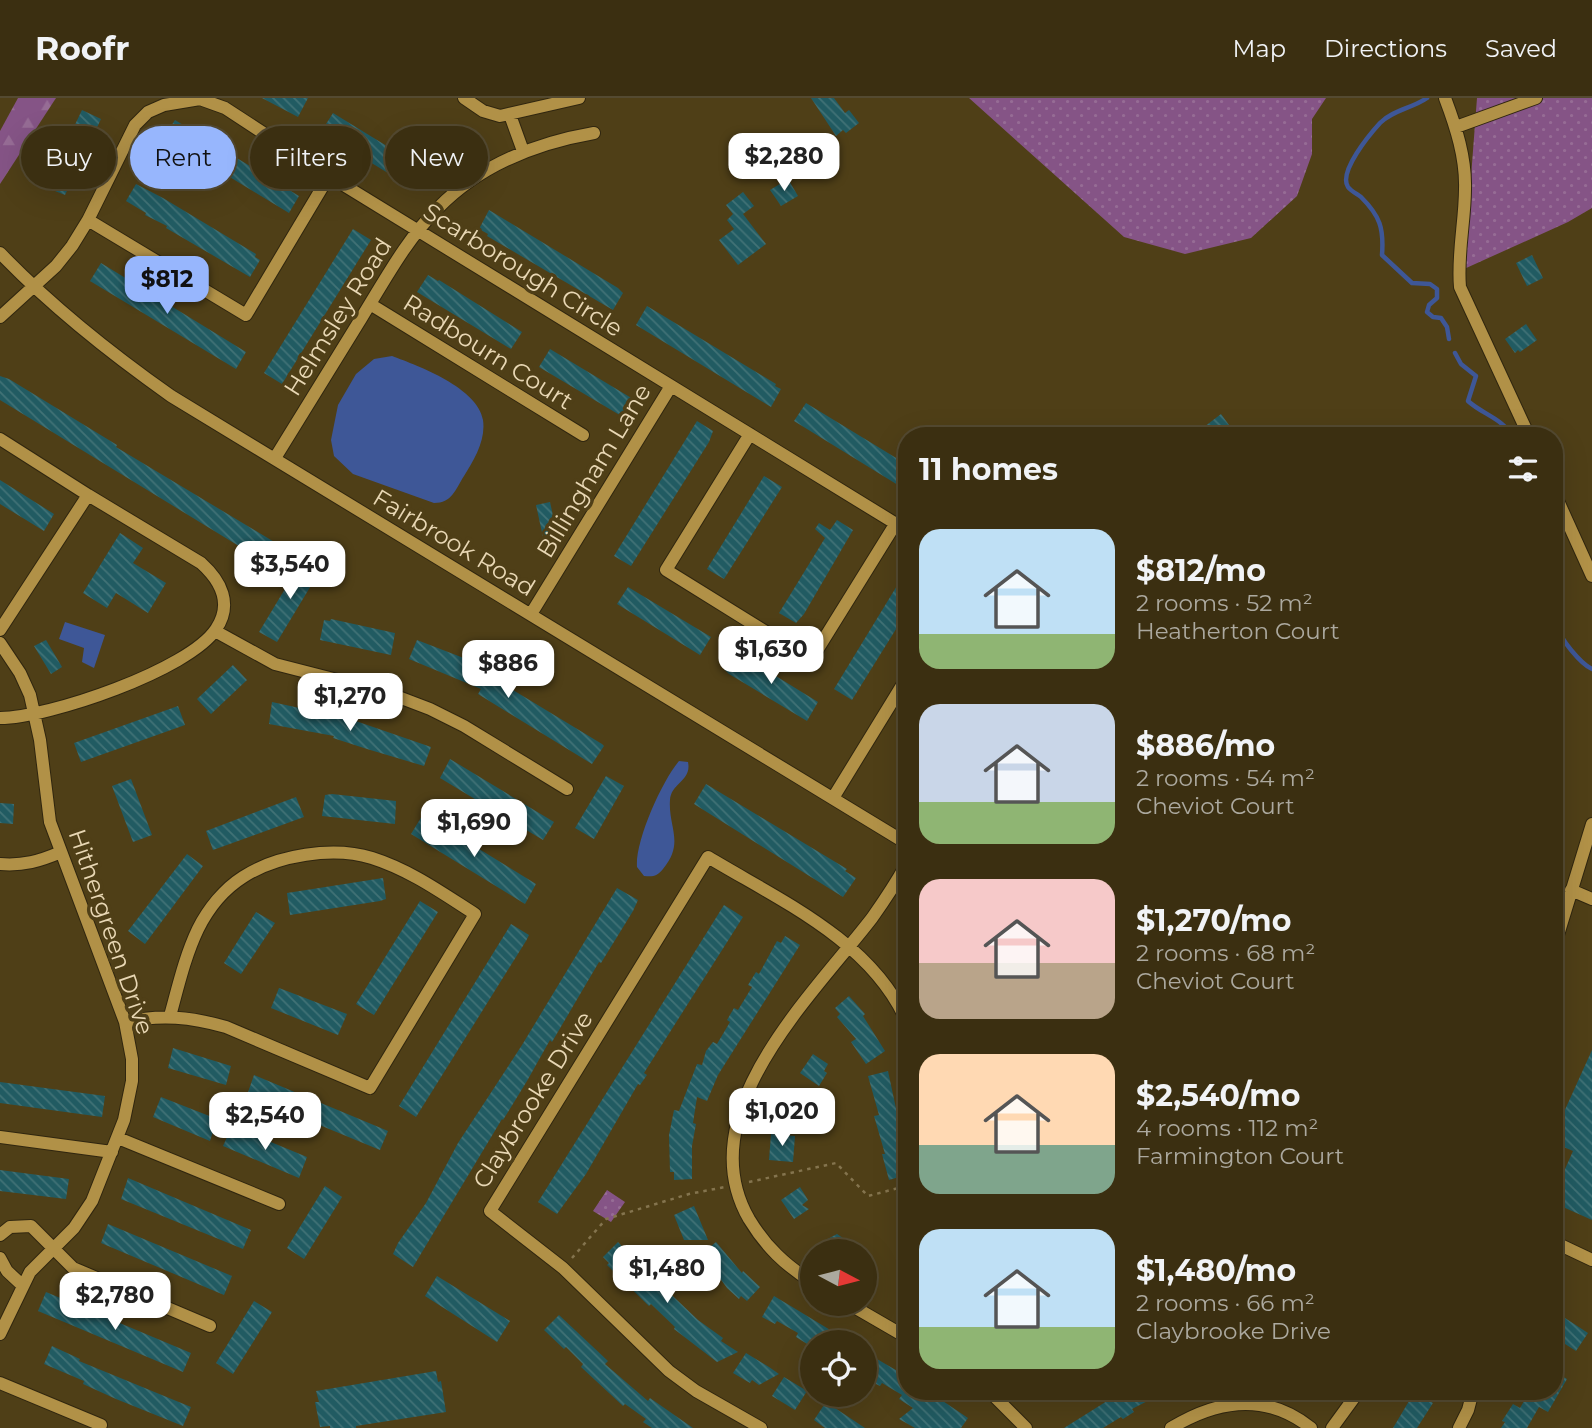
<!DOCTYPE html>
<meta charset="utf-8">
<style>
body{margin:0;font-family:Montserrat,sans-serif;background:#42371a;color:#f1f3f6;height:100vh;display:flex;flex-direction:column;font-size:26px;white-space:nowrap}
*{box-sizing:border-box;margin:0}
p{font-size:23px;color:#aca99f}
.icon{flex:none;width:38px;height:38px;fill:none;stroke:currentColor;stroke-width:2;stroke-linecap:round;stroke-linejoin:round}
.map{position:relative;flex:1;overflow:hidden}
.details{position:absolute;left:898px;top:329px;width:665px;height:973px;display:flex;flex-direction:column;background:#3b2f11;border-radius:28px;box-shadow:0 7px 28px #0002,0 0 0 2px #544a31}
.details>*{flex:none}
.hud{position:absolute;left:21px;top:28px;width:665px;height:63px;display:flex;gap:14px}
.needle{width:46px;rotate:97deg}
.buttons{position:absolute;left:800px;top:1141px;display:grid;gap:14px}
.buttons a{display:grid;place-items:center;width:77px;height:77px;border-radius:50%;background:#3b2f11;box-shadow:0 7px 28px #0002,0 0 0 2px #544a31;font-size:35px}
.price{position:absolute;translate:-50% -60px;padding:0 16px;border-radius:14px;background:#fff;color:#222;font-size:23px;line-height:46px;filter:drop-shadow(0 2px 4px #0008)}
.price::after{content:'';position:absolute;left:50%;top:42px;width:21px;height:16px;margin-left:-10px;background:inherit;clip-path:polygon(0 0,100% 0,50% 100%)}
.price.selected{background:#97b6fd;color:#111}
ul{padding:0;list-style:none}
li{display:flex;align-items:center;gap:21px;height:175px;padding:0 21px}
li span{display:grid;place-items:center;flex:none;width:196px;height:140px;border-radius:21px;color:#555}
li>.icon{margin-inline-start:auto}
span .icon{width:84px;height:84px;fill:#fffc;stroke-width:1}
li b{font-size:30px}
h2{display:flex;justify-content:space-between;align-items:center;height:84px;padding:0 21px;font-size:30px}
.tag{padding:0 24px;border-radius:32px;background:#3b2f11;box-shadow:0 7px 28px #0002,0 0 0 2px #544a31;font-size:24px;line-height:63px}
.tag.selected{background:#97b6fd;color:#111}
header{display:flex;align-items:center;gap:42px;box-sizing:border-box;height:98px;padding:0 35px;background:#3b2f11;border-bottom:2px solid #544a31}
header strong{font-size:33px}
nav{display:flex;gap:38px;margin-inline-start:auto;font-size:24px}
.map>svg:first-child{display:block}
.green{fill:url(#green-dots)}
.forest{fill:url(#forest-firs)}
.water{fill:#3e5797}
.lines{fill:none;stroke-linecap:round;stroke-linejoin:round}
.stream{stroke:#3e5797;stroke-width:4.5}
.building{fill:url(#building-back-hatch)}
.minor-casing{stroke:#30260f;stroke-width:14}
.path{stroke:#84744e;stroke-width:2.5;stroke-dasharray:3.5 5;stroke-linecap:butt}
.minor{stroke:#b19147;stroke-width:12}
.labels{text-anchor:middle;stroke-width:7;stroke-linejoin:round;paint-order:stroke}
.street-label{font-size:24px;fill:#e8d7b4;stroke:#4f3f17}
</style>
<header>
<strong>Roofr</strong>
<nav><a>Map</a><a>Directions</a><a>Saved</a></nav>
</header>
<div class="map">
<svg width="1592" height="1330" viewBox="0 0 1592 1330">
<defs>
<pattern id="green-dots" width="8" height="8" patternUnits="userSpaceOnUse" patternTransform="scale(1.75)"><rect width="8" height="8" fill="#855486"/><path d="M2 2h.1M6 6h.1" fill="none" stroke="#966c95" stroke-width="1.8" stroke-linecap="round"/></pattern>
<pattern id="forest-firs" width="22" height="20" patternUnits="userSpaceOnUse" patternTransform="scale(1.75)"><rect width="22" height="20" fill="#855486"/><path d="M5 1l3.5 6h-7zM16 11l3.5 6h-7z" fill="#966c95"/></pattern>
<pattern id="building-back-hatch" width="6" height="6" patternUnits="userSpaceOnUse" patternTransform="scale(1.75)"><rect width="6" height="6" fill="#215b62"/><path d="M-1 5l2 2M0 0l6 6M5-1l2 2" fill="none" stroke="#417276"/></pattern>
</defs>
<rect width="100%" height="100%" fill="#4f3f17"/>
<path class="green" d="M969,0H1326L1312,21V56L1297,98L1251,140L1185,156L1124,139Z
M1477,0H1592V110L1568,124L1464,171Z
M607,1092L625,1104L611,1124L593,1113Z"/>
<path class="forest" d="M18,0H56L0,86V33Z"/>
<path class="water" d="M392,258C419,268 478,290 483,322C486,342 474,362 464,378C455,392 452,405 434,405L353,376L334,358L331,342L338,307L356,276L374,261Z
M65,524L105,537L94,570L82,564L84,550L59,541Z
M679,663L688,664C692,683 671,685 670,702C668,729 685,745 663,771C657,778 654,779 644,778L637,769C635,743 662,683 679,663Z"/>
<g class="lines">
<path class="stream" d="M1427,0C1413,10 1393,12 1380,25C1370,36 1338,74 1348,89C1351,93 1357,96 1361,99C1380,118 1384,130 1382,157L1412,185L1430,186L1437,191V200L1429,207L1427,214L1433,219L1441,220L1447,229L1449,241
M1455,255L1461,266L1476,278L1468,303C1482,316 1502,320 1512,338
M1554,502C1559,511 1557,518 1558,529C1559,540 1581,566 1592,571"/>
</g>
<path class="building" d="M262,0H308L298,19Z
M811,0H834L845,15L849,12L859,25L846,35L843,32L836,38Z
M82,12L101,21L65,97L45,89Z
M333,15L421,69L425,73L414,91L321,34Z
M175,22L299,98L289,115L164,39Z
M788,81L798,98L781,108L770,92Z
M136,86L163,100L256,156L255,159L260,162L250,179L166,130L167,128L145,117L146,115L126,103Z
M743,94L754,108L743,116L766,146L738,167L719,142L734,131L727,122L733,116L726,107Z
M489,112L618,190L623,195L613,212L487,138L488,136L479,131Z
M353,131L371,142L282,286L264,275Z
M1532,157L1543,180L1527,188L1516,165Z
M101,165L246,254L236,271L90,183Z
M428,177L438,183L439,182L522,234L511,251L417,194Z
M647,208L776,286L775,288L781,291L771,309L636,227Z
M1526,226L1537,242L1520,254L1518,252L1515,255L1505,241Z
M550,251L633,301L623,319L539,269Z
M0,278L9,281L117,347L116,349L276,445L265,464L0,302Z
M806,305L906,366V392L794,323Z
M1221,316L1237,338H1210L1204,329Z
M697,323L713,333L709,344L631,468L614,458Z
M764,378L782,389L724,481L707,471Z
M0,382L54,416L44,433L0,406Z
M550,404L557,436L543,439L536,407Z
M837,422L853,432L804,516L796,525L779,515L825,440L815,431L819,425L830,432Z
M120,435L143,450L133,465L166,485L148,515L116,495L107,510L83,495Z
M303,461L321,471L277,544L259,534Z
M906,473V515L852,602L834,591Z
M628,489L711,539L700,557L617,506Z
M331,521L395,535L391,557L320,542L324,522L330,523Z
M46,542L62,569L51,576L34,548Z
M417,542L474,564L472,567L602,646L604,648L592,666L499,609L478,596L481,591L409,561Z
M735,553L818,604L807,623L729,576L724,571Z
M233,567L247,582L211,616L197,601Z
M272,604L350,621L431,649L424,668L367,651L333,640L334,638L269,626Z
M178,608L185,627L81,664L74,645Z
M450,661L554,724L543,742L440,680Z
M606,678L624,688L594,741L575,730Z
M131,681L152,737L133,744L112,688Z
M706,686L847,771L845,773L856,780L843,799L694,706Z
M332,696L396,703L395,726L322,718L325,697Z
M296,699L304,719L213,752L206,733Z
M0,705L14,706L13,726L0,725Z
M422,718L428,722L429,720L536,786L525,806L411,736Z
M187,756L203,768L145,846L128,833Z
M383,780L386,801L380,803L290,817L287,795Z
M617,790L638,802L633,813L601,865L599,864L552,944L550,942L527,983L503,1022L502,1021L413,1169L393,1156L398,1145L426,1105L458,1045L522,947Z
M420,803L438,814L374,917L356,906Z
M724,807L743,819L644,975L647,977L640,987L638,986L586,1076L557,1116L538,1104Z
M256,814L275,825L241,876L224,865Z
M511,826L529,837L526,843L416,1019L399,1008Z
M785,838L800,847L718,977L707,1003L697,999L693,1025L696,1026L692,1048V1081L674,1082V1074H670L669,1037L674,1012L679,1013L697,966L702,967L706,953L713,944L717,946L730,924L727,922L734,910L738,912L752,889L748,887L756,874L759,876L777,843L781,845Z
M279,890L347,916L338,937L271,910Z
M849,898L865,916L863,918L885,953L866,966L851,944L856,941L837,919L840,916L835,910Z
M173,950L231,968L226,987L168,970Z
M1592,952V1122L1554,1105V1096L1573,1053L1554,1045V1036Z
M813,956L828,966L824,973L827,975L819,988L800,975Z
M888,973L906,1057V1077L889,1082L882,1056H885L874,1018L879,1017L868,978Z
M254,977L388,1033L380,1052L247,997Z
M0,984L105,998L102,1019L0,1005Z
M789,992L811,1001L800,1026L778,1017Z
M161,999L217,1021L210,1043L153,1019Z
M232,1028L307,1059L299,1080L223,1048Z
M771,1036L795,1038L793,1064L769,1062Z
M0,1072L69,1081L66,1101L0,1093Z
M128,1080L251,1132L243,1151L121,1101Z
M325,1088L342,1099L304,1161L287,1150Z
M800,1089L808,1102L802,1107L809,1111L794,1121L781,1102Z
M694,1108L708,1142H684L674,1117Z
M108,1126L232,1178L224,1197L101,1145Z
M837,1136L862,1153H828L818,1146Z
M618,1144L637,1164L635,1166L652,1184L655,1181L698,1222L723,1240L721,1243L738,1254L717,1264L674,1231L675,1229L651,1206L649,1208L607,1167L609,1165L603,1159Z
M716,1144L742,1175L743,1173L760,1189L747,1203L741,1198L739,1201L727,1190L711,1168L708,1170L698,1159Z
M437,1178L510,1223L497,1244L425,1198Z
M46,1194L191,1255L183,1274L38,1213Z
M774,1198L794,1210L850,1244H812V1249L796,1239L798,1235L777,1223L775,1226L762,1219Z
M254,1203L272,1214L233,1276L216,1265Z
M559,1217L608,1263L605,1266L648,1303L650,1300L693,1330H652L643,1324L646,1321L625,1306L623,1308L581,1269L583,1266L566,1249L564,1251L544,1232Z
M1565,1220L1588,1235L1576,1253L1554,1239Z
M52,1248L80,1261L79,1263L191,1309L183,1328L116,1301L83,1286L84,1283L44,1266Z
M746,1255L769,1269L779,1276L759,1287L752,1282L750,1285L733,1275Z
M877,1261L906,1278V1293H928L968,1320L961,1330H915L899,1321L913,1310L899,1301L902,1297L882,1285L880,1288L866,1281Z
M436,1273L438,1284L441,1283L446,1314L356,1328V1330H330V1328L320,1329L315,1304H319L316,1293Z
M1554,1273L1567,1281L1548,1314L1539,1309L1527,1330H1501L1505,1324L1502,1323L1513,1306L1520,1310L1530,1293H1554Z
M784,1279L807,1293L795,1312L772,1298Z
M1123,1293H1167L1132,1311L1134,1314L1123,1321L1121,1319L1103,1330H1064Z
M1415,1293L1433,1305L1417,1330H1393Z
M826,1304L865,1330H825L814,1322Z"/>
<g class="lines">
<defs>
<path id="minor" d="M464,0L483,13L500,18L579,0
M1445,0C1456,29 1466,60 1465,91C1465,123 1457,156 1460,189L1529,338
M510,17L523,53
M1456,29L1536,0
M88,122L246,217L329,78
M0,155C52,209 110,255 171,298L906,745
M370,206L583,337
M0,219L56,168L72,148L88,122L135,27L148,14L164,7L200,1L225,10L329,78L906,432
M750,336L666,472L811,562L896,425
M0,341L88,397L201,465C221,483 233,506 216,531C189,572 48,620 0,620
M275,360C304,313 333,266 362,219C385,182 406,142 438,110C480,67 536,45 594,35
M1554,394L1592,478
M531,516L671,288
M0,532L88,397
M215,533L275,566L388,595L430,611L464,628L567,691
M0,545L20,575L30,597L40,642L50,724L125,924L132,961V983L124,1022L92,1103L74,1130L30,1174L0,1236
M833,700L906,581
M0,766C23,768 40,763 61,754
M1571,792L1592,801
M1554,850L1592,726
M125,924C161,916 191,919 226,929L370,990L475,816C442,795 410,772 372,760C333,748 277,757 243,779C224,791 208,811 198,831C185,858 178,889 170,918
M0,1039L112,1054
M118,1040L279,1106
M0,1137L10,1129L31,1128L73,1170L210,1228
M1554,1144L1592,1162
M0,1160L7,1173L22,1187
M812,1184C785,1167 766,1149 749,1121C688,1015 812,898 872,820C884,803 896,785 906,767
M849,1206L906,1239
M0,1285L101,1327
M989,1293L1026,1330
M761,1330L696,1293L669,1273L563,1170L490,1113L708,759C779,802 870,842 906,922
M1171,1330C1217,1302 1266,1294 1311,1330
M1332,1330L1359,1293
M1459,1330L1468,1312L1473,1293"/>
</defs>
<use href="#minor" class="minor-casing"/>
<path class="path" d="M749,1084L836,1065L868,1098L906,1088
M572,1160L606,1121L689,1096L725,1089"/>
<use href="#minor" class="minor"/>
</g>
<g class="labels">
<g class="street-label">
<text transform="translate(523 172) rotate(32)" y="8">Scarborough Circle</text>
<text transform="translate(338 219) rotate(-58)" y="8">Helmsley Road</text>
<text transform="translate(488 254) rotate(32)" y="8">Radbourn Court</text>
<text transform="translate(594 373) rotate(-59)" y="8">Billingham Lane</text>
<text transform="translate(454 445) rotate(31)" y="8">Fairbrook Road</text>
<text transform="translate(111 834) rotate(71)" y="8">Hithergreen Drive</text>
<text transform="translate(533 1002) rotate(-58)" y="8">Claybrooke Drive</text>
</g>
</g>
</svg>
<div class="buttons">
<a><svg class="needle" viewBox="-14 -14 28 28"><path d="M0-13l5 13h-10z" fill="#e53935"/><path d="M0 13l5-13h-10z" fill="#aca99f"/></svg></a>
<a><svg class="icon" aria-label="locate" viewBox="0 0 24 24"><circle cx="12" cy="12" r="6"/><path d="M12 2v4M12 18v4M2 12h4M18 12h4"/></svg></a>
</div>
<b class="price" style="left:784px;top:95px">$2,280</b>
<b class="price selected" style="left:167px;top:218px">$812</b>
<b class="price" style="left:290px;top:503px">$3,540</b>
<b class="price" style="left:771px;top:588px">$1,630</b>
<b class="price" style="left:508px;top:602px">$886</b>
<b class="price" style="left:350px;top:635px">$1,270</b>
<b class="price" style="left:474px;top:761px">$1,690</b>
<b class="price" style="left:782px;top:1050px">$1,020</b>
<b class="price" style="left:265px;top:1054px">$2,540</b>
<b class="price" style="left:667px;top:1207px">$1,480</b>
<b class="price" style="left:115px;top:1234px">$2,780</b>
<div class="hud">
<a class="tag">Buy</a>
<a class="tag selected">Rent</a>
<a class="tag">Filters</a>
<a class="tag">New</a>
</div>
<section class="details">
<h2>11 homes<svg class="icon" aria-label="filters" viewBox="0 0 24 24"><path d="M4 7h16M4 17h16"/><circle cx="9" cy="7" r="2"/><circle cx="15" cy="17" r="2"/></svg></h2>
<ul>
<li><span style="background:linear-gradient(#bfe0f5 75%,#8fb573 0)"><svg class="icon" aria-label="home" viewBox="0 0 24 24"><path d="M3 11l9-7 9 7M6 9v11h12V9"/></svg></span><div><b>$812/mo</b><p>2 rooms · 52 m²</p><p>Heatherton Court</p></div></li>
<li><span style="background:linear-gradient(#c9d6e8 70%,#8fb573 0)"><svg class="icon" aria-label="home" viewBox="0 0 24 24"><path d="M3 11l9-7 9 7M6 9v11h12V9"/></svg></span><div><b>$886/mo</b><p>2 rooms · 54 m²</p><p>Cheviot Court</p></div></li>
<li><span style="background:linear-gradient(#f6c9c9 60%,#b9a48a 0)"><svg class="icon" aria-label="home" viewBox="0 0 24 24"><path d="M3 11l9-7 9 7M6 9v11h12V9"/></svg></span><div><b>$1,270/mo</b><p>2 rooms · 68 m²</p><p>Cheviot Court</p></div></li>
<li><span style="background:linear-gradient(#ffd9b3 65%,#7fa58c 0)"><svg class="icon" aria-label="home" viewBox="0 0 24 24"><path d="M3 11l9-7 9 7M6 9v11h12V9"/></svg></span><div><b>$2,540/mo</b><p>4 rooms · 112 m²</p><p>Farmington Court</p></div></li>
<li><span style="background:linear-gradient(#bfe0f5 70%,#8fb573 0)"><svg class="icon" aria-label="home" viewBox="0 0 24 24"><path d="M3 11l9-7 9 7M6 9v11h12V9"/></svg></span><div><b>$1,480/mo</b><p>2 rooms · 66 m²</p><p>Claybrooke Drive</p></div></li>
</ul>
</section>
</div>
